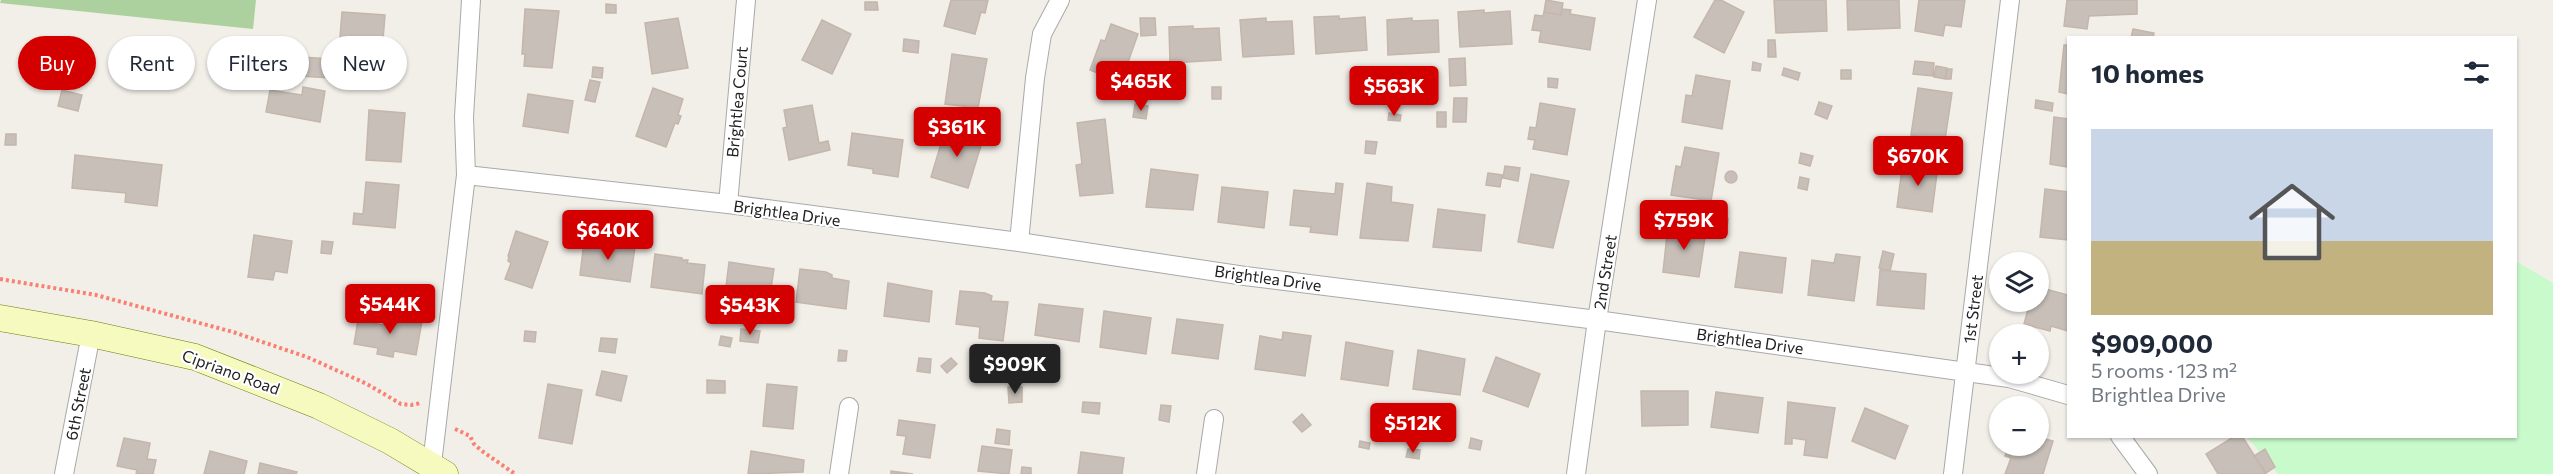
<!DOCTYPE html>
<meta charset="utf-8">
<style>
body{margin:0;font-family:Commissioner,sans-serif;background:#f6f6f7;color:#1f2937;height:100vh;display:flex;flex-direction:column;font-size:22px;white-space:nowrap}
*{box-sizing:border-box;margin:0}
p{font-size:20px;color:#747a83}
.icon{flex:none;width:33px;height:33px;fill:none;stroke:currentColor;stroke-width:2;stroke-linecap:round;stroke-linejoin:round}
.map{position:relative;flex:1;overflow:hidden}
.drawer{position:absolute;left:2067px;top:36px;width:450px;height:402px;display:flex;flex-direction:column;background:#fff;border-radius:0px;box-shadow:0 2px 4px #0004}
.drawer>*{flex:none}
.banner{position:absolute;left:18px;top:36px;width:570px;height:54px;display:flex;gap:12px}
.controls{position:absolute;left:1989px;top:252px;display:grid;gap:12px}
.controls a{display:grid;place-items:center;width:60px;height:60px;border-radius:50%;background:#fff;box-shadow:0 2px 4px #0004;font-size:30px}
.price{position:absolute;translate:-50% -51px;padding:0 14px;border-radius:6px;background:#d40000;color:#fff;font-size:20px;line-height:39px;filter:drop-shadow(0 2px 3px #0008)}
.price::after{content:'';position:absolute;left:50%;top:36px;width:18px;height:14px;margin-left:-9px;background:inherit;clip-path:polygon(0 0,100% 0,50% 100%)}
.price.on{background:#222;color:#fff}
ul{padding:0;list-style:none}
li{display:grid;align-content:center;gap:12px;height:318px;padding:0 24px}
li span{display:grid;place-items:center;height:186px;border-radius:0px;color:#555}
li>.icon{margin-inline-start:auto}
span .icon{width:108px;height:108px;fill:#fffc;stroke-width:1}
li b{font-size:26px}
h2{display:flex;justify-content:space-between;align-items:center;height:72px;padding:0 24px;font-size:26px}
.tag{padding:0 21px;border-radius:27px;background:#fff;box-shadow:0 2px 4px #0004;font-size:21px;line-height:54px}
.tag.on{background:#d40000;color:#fff}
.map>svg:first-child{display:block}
.forest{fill:#add19e}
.park{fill:#c8facc}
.building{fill:#c7bfb8;stroke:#c4b6ab;stroke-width:1.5}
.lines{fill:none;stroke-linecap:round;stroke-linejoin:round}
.street-casing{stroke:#a9a9a9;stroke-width:20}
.secondary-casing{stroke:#707d05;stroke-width:27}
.path{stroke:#fa8072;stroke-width:4;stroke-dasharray:3 3;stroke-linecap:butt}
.street{stroke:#fff;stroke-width:18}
.secondary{stroke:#f7fabf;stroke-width:26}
.labels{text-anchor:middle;stroke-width:4.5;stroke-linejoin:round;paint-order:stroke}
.street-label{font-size:16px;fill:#222;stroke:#fff}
</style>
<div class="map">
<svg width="2553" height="474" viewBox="0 0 2553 474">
<rect width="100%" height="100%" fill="#f2efe9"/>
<path class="forest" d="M1,0H256L253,29L0,3Z"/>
<path class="park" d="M2516,261L2553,283V474H2278L2247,437L2516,436Z"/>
<path class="building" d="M951,0H988L985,13L981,12L975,34L944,26Z
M1546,0L1563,3L1561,15L1544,12Z
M1715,0H1721L1744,12L1724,53L1694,37Z
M1774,0H1826L1827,31L1776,33Z
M1847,0H1899L1900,28L1848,30Z
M1919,0H1965L1961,27L1945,25L1943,36L1915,31Z
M2067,0H2137V14L2089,16L2087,29L2064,26Z
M865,2H877L878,10H865Z
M606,4L616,5V13H606Z
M525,9L559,11L552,68L524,66L525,54H522Z
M1562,9L1571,10L1570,14L1595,18L1590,50L1539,42L1541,31L1532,30L1535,15L1543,16L1544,12L1561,15Z
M1484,10V13L1510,11L1512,44L1460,47L1458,12Z
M342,12L385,15L381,65L338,62Z
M1339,16V19L1365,17L1367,50L1316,54L1314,17Z
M678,18L688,68L652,74L645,23Z
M1140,18H1155L1156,35L1141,36Z
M1266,18V22L1292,21L1294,54L1243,57L1240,20Z
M1412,18V21L1438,20L1439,52L1388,55L1387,20Z
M822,20L851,34L832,74L802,60Z
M1111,24L1138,34L1121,82L1090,70L1101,40L1105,41Z
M1193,26V29L1219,28L1221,60L1170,63L1169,27Z
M2133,29L2154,33L2153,38H2131Z
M904,39L919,41L918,53L903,51Z
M1768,40H1775L1776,57H1768Z
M2064,45H2068V94L2059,92Z
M952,54L987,59L978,108L945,104Z
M300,57L332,59L331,78L299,76Z
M1465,58L1466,85L1450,86L1449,59Z
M1915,61L1934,63L1933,76L1913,74Z
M1753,62L1761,64L1760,71L1752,70Z
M1936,66L1947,68L1945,79L1934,77Z
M593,67L603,68L602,78L592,77Z
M1784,68L1800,73L1798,80L1782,75Z
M1947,69H1952L1951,79H1946Z
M1841,70H1851V79H1841Z
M1696,75L1730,81L1722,129L1682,122L1686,95L1692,96Z
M1548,78L1558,79L1557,88L1548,87Z
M590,80L600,82L595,102L585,100Z
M303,87L325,91L320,122L266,112L270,90L302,95Z
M1212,87H1221V99H1212Z
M653,88L683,99L678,115L681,116L678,124L675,123L666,147L636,136Z
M1918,88L1952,93L1945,140L1911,135Z
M62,90L82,95L78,111L58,106Z
M528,94L573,101L568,133L523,126Z
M1353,96H1363L1364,102L1353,103Z
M1454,98H1467L1466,122H1453Z
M2036,100L2053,103L2052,111L2035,108Z
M1819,102L1832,106L1827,119L1815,114Z
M1540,103L1575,109L1567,155L1533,149L1535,140L1528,139L1530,127L1536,128Z
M1135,104L1148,106L1146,119L1133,117Z
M812,105L819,143L828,141L830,150L789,160L783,128L787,127L784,110Z
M369,110L405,113L401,162L366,160Z
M1437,112H1446V127H1437Z
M1389,113L1401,115L1400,121L1388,120Z
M2054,117L2068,119V167L2050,164Z
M1105,119L1113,193L1080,196L1076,165L1082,164L1077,123Z
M946,127L983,139L968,188L931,177Z
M852,133L903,140L898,177L873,173V169L848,165Z
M6,134H16V145H5Z
M1366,141L1377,142L1375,154L1365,153Z
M1685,147L1719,153L1711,201L1671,195L1676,166L1681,167Z
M1801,153L1813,156L1810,166L1799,163Z
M75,155L162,165L157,206L125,202L126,193L72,188Z
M1903,161L1938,166L1932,212L1897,207Z
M1505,166L1520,168L1518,181L1503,178Z
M1151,169L1198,175L1193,210L1146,207Z
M1725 177a6 6 0 1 1 12 0a6 6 0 1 1-12 0Z
M1488,173L1502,175L1500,187L1486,185Z
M1531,174L1569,181L1553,248L1518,242Z
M1800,177L1809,179L1807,190L1798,188Z
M366,182L399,185L395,228L353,224L354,213L363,214Z
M1336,183L1343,184L1337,235L1310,232L1311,227L1290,225L1294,190L1335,194Z
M1367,183L1392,187L1391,202L1413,205L1408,241L1360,238Z
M1222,187L1268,192L1264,228L1218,222Z
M2045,189L2068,192V240L2040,237Z
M1438,209L1485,215L1481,251L1433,247Z
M1718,218L1728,219L1727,229L1717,228Z
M1668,225L1706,231L1699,277L1663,272Z
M516,231L548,242L532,288L505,279L511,263L508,261L509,257L508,256Z
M254,235L292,241L287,273L275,271L273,280L248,277Z
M322,241L333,242L331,254L321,253Z
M584,242L635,247L630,282L580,275Z
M1883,251L1894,254L1890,271L1879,268Z
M1740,252L1786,258L1782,293L1735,287Z
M655,254L682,258V260H688L687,263L705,265L702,294L651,287Z
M1836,254L1860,257L1854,301L1808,295L1812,260L1834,263Z
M729,262L774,269L769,301L725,295Z
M800,269L826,272L832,275V278L849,281L846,309L796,302Z
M1880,270L1926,274L1924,309L1877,305Z
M888,283L932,291L929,322L884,316Z
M2038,287L2068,295V331L2051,326L2050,331L2024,324L2030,302H2038Z
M960,291L985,293L992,296L991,301L1008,302L1003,341L979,338L980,327L956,324Z
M1039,304L1083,309L1079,342L1035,335Z
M1104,311L1151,318L1146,354L1100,347Z
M385,314L422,321L416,355L394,351L393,357L377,354L378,348L354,344L358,320L383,325Z
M1177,319L1223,325L1218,359L1172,353Z
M741,329L760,331L758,343L740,341Z
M525,331L536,332L535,342L524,341Z
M1283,332L1311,336L1305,376L1255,369L1260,336L1282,340Z
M721,336L732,338L730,347L719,345Z
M601,338L617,339L615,353L599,351Z
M1346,342L1393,351L1388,386L1341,379Z
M839,350L847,351L846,361H838Z
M1418,350L1465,359L1460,395L1413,389Z
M1496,357L1540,374L1528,407L1483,391Z
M919,358L931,359L930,373L917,371Z
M951,358L957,364L947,373L941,366Z
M602,371L627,376L621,401L596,395Z
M707,380L725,381V393H707Z
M548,384L582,390L572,444L539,438Z
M767,384L797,387L793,429L763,426Z
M1008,387H1022V402L1009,403Z
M1641,391H1688V425L1642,426Z
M1716,392L1763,398L1758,433L1711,427Z
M1083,402L1100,403L1099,414L1082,412Z
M1788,402L1835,408L1827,458L1804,455L1806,440L1792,438V444H1785Z
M1161,405L1171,406L1169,422L1159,420Z
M1865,408L1908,426L1895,459L1852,441Z
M1302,414L1311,425L1302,432L1293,422Z
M899,420L935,425L930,458L903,454L906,436L897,435Z
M997,429L1010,431L1009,445L995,443Z
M2235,436H2242L2266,474H2218L2206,454Z
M2038,437L2053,441L2043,474H2005L2011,458L2005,456L2009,446H2038Z
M124,438L150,443L147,459L156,460L153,474H136L137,470L117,466Z
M1471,438L1482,441L1480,450L1469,448Z
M1360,441L1370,443L1369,449L1359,447Z
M982,446L1012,450L1009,474L978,471Z
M1408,449L1420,450L1419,459L1406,457Z
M2265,449L2275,467L2266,473L2254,456Z
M210,451L247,461L244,474H204Z
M751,451L804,460L803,472L748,474Z
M1081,452L1124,458L1122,474H1078Z
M260,463L297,472L296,474H258Z
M1022,467L1031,468V474H1021Z
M891,471L913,474H891Z"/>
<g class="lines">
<defs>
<path id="street" d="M466,175L728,204L1019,242L1245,276L1597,320L2009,378L2068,395
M728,204L746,0
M1019,242L1035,78L1042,34L1060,0
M2120,436L2148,474
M432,464L466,175L464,117L471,0
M64,474L91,334
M839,474L849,407
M1206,474L1214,419
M1576,474L1597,320L1647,0
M1953,474L2010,0"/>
<path id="secondary" d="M0,318L91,334L195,357L319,406L390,441L445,474"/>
</defs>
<use href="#street" class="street-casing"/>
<use href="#secondary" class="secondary-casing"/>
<path class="path" d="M0,279L96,295L233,332L307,357L367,384L401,404L411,405L421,403
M455,429L470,436L474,444L482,451L515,474"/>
<use href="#street" class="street"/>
<use href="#secondary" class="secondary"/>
</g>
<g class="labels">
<g class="street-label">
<text transform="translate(737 102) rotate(-85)" y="6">Brightlea Court</text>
<text transform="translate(787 213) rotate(8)" y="6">Brightlea Drive</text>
<text transform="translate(1605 272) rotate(-81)" y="6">2nd Street</text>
<text transform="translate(1268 278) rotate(8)" y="6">Brightlea Drive</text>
<text transform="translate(1973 309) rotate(-83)" y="6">1st Street</text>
<text transform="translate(1750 341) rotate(8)" y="6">Brightlea Drive</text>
<text transform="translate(231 372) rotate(20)" y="6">Cipriano Road</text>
<text transform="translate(78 404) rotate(-79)" y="6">6th Street</text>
</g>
</g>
</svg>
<div class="controls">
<a><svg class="icon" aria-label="layers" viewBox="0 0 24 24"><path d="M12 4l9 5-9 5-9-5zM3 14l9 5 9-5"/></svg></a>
<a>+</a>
<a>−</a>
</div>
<b class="price" style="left:1141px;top:112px">$465K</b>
<b class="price" style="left:1394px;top:117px">$563K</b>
<b class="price" style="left:957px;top:158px">$361K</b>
<b class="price" style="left:1918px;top:187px">$670K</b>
<b class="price" style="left:1684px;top:251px">$759K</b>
<b class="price" style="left:608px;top:261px">$640K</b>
<b class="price" style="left:390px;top:335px">$544K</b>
<b class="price" style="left:750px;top:336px">$543K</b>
<b class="price on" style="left:1015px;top:395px">$909K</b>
<b class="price" style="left:1413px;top:454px">$512K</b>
<div class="banner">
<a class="tag on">Buy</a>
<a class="tag">Rent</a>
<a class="tag">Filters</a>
<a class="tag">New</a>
</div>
<section class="drawer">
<h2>10 homes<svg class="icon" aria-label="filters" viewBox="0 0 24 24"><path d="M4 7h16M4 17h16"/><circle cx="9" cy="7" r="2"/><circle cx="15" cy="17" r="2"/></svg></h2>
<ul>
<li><span style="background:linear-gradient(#c9d6e8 60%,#c2b280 0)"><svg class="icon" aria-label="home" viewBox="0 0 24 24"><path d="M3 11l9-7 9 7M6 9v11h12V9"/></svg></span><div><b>$909,000</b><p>5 rooms · 123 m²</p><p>Brightlea Drive</p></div></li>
</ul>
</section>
</div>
